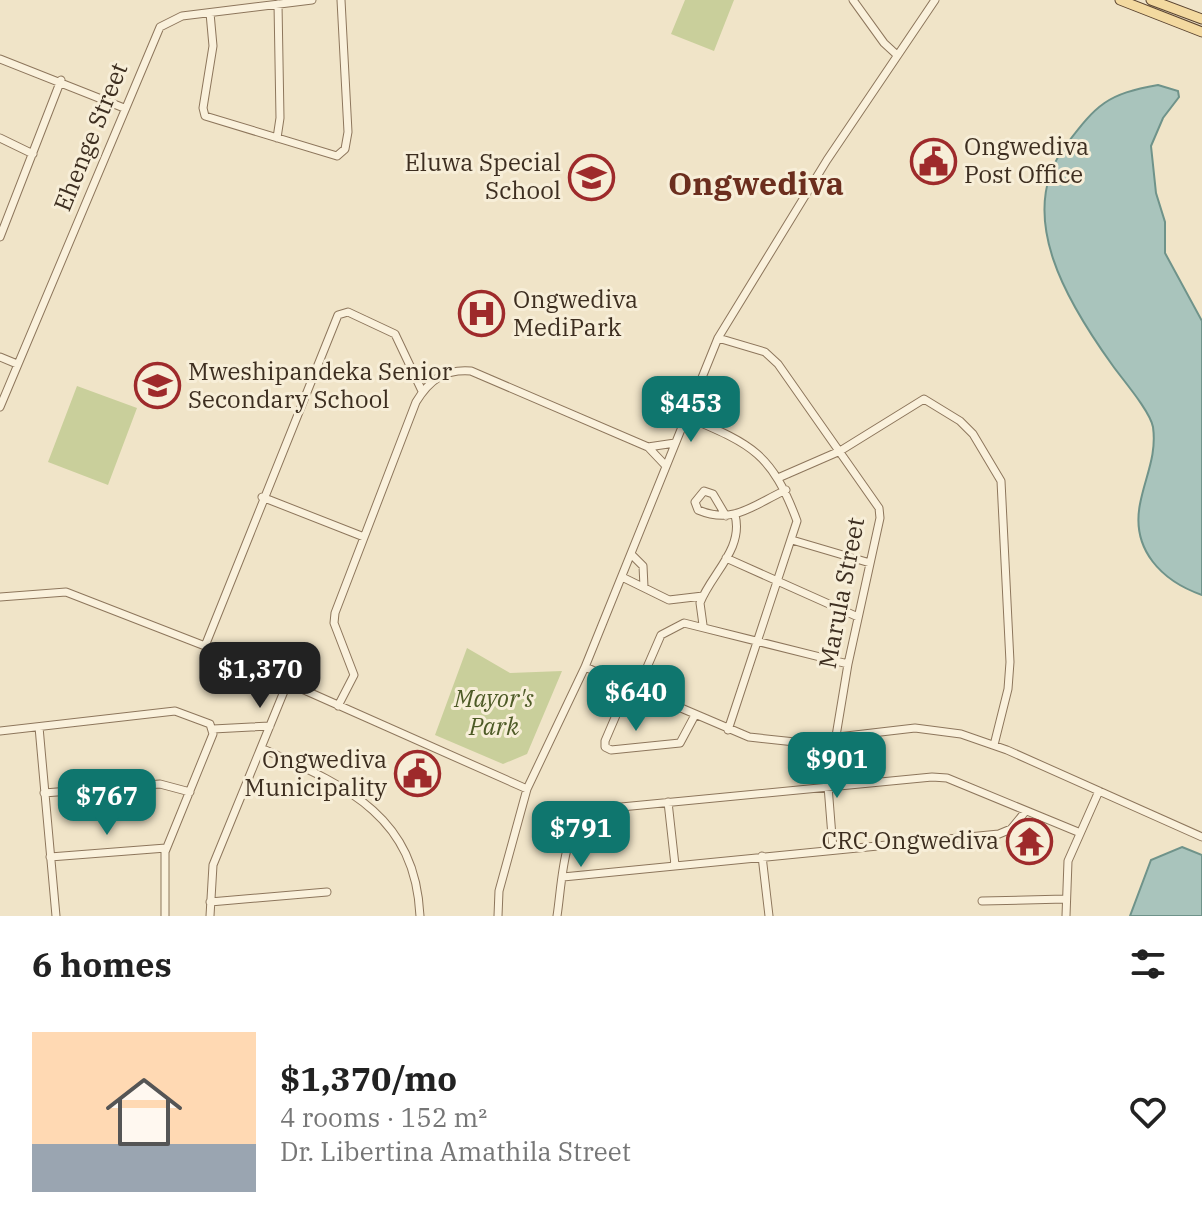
<!DOCTYPE html>
<meta charset="utf-8">
<style>
body{margin:0;font-family:"IBM Plex Serif",serif;background:#f2f2f2;color:#222;height:100vh;display:flex;flex-direction:column;font-size:30px;white-space:nowrap}
*{box-sizing:border-box;margin:0}
p{font-size:26px;color:#767676}
.icon{flex:none;width:44px;height:44px;fill:none;stroke:currentColor;stroke-width:2;stroke-linecap:round;stroke-linejoin:round}
.map{position:relative;height:916px;overflow:hidden}
.side{display:flex;flex-direction:column;background:#fff;flex:1}
.side>*{flex:none}
.price{position:absolute;translate:-50% -68px;padding:0 18px;border-radius:16px;background:#0f766e;color:#fff;font-size:26px;line-height:52px;filter:drop-shadow(0 2px 4px #0008)}
.price::after{content:'';position:absolute;left:50%;top:48px;width:24px;height:18px;margin-left:-12px;background:inherit;clip-path:polygon(0 0,100% 0,50% 100%)}
.price.current{background:#222;color:#fff}
ul{padding:0;list-style:none}
li{display:flex;align-items:center;gap:24px;height:200px;padding:0 32px}
li span{display:grid;place-items:center;flex:none;width:224px;height:160px;border-radius:0px;color:#555}
li>.icon{margin-inline-start:auto}
span .icon{width:96px;height:96px;fill:#fffc;stroke-width:1}
li b{font-size:34px}
h2{display:flex;justify-content:space-between;align-items:center;height:96px;padding:0 32px;font-size:34px}
.map>svg:first-child{display:block}
.green{fill:#c9cf9b}
.water{fill:#a9c4bc;stroke:#6f938a;stroke-width:2}
.lines{fill:none;stroke-linecap:round;stroke-linejoin:round}
.minor-casing{stroke:#8d765c;stroke-width:9}
.major-casing{stroke:#5b4430;stroke-width:11}
.minor{stroke:#faf1dc;stroke-width:7}
.major{stroke:#f3d9a0;stroke-width:9}
.labels{text-anchor:middle;stroke-width:6;stroke-linejoin:round;paint-order:stroke}
.street-label{font-size:24px;fill:#3d2e20;stroke:#f7eed8}
.poi-label{font-size:24px;fill:#3d2e20;stroke:#f7eed8;text-anchor:start}
.park-label{font-size:24px;font-style:italic;fill:#4d5a26;stroke:#f7eed8}
.district-label{font-size:32px;font-weight:bold;fill:#6b2e1e;stroke:#f7eed8}
</style>
<div class="map">
<svg width="1202" height="916" viewBox="0 0 1202 916">
<rect width="100%" height="100%" fill="#f0e4c8"/>
<path class="green" d="M685,0H734L714,51L671,34Z
M77,386L137,408L108,485L48,462Z
M467,648L510,673L562,671L527,754L503,764L435,735Z"/>
<path class="water" d="M1158,85L1178,91L1179,97L1163,118L1151,146L1156,193L1165,222V253L1202,321V595C1162,581 1131,550 1140,504C1145,477 1157,456 1153,427C1150,411 1123,380 1113,366C1069,305 1013,215 1066,145C1097,104 1107,94 1158,85Z
M1182,847L1202,855V916H1130L1151,860Z"/>
<g class="lines">
<defs>
<path id="minor" d="M853,0L884,43L897,55
M210,13L213,46L203,108L205,116L337,156L345,149L348,132L341,0
M0,59L124,108
M0,138L33,154
M277,138L280,118L278,4
M0,237L61,80
M718,338L765,352L778,364L879,508L880,518L848,664L836,736
M0,357L17,364
M0,407L160,27L182,16L312,0
M685,416C750,444 771,451 797,521L728,730
M648,447L675,443
M778,478L840,451L924,399L960,421L973,434L1001,481L1010,662L1008,689L994,745
M262,497L364,537
M726,516L713,494L704,491L695,502L698,510C734,525 753,505 786,490
M792,540L870,563
M631,554L643,566L644,587
M726,558L858,617
M622,577L669,600L703,596
M0,597L66,592L205,646L527,789
M703,625L700,603C711,574 744,549 735,515
M205,646L338,315L348,312L395,334L422,391
M585,667L749,737L795,742L915,728L961,734L1007,750L1202,837
M629,685L605,741V747L611,750L680,743L695,715
M638,688L661,635L684,623L848,664
M338,706L354,675L334,623L335,613L416,402C430,379 445,369 471,371L648,447L666,466
M39,727L56,916
M213,729L270,726
M0,731L175,711L210,724L213,734L165,852V916
M261,748C343,785 415,813 420,916
M828,786L833,849
M44,793L160,784L190,792
M668,802L675,865
M762,856L769,916
M50,857L166,848
M563,877L999,834L1011,829L1025,812
M982,901L1065,899
M210,902L327,892
M210,916L213,865L287,684
M498,916L499,891L527,789L585,667L718,338L827,160L935,0
M557,916C562,885 562,829 590,810L932,777L947,778L1078,832
M1066,916L1068,861L1099,791"/>
<path id="major" d="M1120,0L1202,32
M1151,0L1202,19"/>
</defs>
<use href="#minor" class="minor-casing"/>
<use href="#major" class="major-casing"/>
<use href="#minor" class="minor"/>
<use href="#major" class="major"/>
</g>
<defs>
<symbol id="civic-ring" viewBox="-11 -11 22 22"><circle r="9.5" fill="#f7eed8" stroke="#9e2a2b" stroke-width="1.5"/><path d="M-.6-6.5H3V-4.5H.6V-3L4-1V1h2V6H-6V1h2V-1L-.6-3ZM-1.2 2.5V6h2.4V2.5Z" fill="#9e2a2b"/></symbol>
<symbol id="school-ring" viewBox="-11 -11 22 22"><circle r="9.5" fill="#f7eed8" stroke="#9e2a2b" stroke-width="1.5"/><path d="M0-5L7-2L0 1L-7-2ZM-4 1L0 2.5L4 1V4Q0 6-4 4Z" fill="#9e2a2b"/></symbol>
<symbol id="hospital-ring" viewBox="-11 -11 22 22"><circle r="9.5" fill="#f7eed8" stroke="#9e2a2b" stroke-width="1.5"/><path d="M-5-5h3v3.5h4V-5h3V5h-3V1.5h-4V5h-3Z" fill="#9e2a2b"/></symbol>
<symbol id="temple-ring" viewBox="-11 -11 22 22"><circle r="9.5" fill="#f7eed8" stroke="#9e2a2b" stroke-width="1.5"/><path d="M0-6L5-2H3V0L6.5 2.5H4V6H1.5V3h-3V6H-4V2.5H-6.5L-3 0V-2H-5Z" fill="#9e2a2b"/></symbol>
</defs>
<g fill-rule="evenodd">
<use href="#civic-ring" x="908" y="136" width="51" height="51"/>
<use href="#school-ring" x="566" y="152" width="51" height="51"/>
<use href="#hospital-ring" x="456" y="288" width="51" height="51"/>
<use href="#school-ring" x="132" y="360" width="51" height="51"/>
<use href="#civic-ring" x="392" y="748" width="51" height="51"/>
<use href="#temple-ring" x="1004" y="816" width="51" height="51"/>
</g>
<g class="labels">
<g class="street-label">
<text transform="translate(91 137) rotate(-68)" y="8">Ehenge Street</text>
<text transform="translate(842 593) rotate(-79)" y="8">Marula Street</text>
</g>
<g class="poi-label">
<text x="964" y="155">Ongwediva<tspan x="964" dy="28">Post Office</tspan></text>
<text x="561" y="171" text-anchor="end">Eluwa Special<tspan x="561" dy="28">School</tspan></text>
<text x="513" y="308">Ongwediva<tspan x="513" dy="28">MediPark</tspan></text>
<text x="188" y="380">Mweshipandeka Senior<tspan x="188" dy="28">Secondary School</tspan></text>
<text x="387" y="768" text-anchor="end">Ongwediva<tspan x="387" dy="28">Municipality</tspan></text>
<text x="999" y="849" text-anchor="end">CRC Ongwediva</text>
</g>
<g class="park-label">
<text x="494" y="707">Mayor's<tspan x="494" dy="28">Park</tspan></text>
</g>
<g class="district-label">
<text x="756" y="195">Ongwediva</text>
</g>
</g>
</svg>
<b class="price" style="left:691px;top:444px">$453</b>
<b class="price current" style="left:260px;top:710px">$1,370</b>
<b class="price" style="left:636px;top:733px">$640</b>
<b class="price" style="left:837px;top:800px">$901</b>
<b class="price" style="left:107px;top:837px">$767</b>
<b class="price" style="left:581px;top:869px">$791</b>
</div>
<section class="side">
<h2>6 homes<svg class="icon" aria-label="filters" viewBox="0 0 24 24"><path d="M4 7h16M4 17h16"/><circle cx="9" cy="7" r="2"/><circle cx="15" cy="17" r="2"/></svg></h2>
<ul>
<li><span style="background:linear-gradient(#ffd9b3 70%,#9aa5b1 0)"><svg class="icon" aria-label="home" viewBox="0 0 24 24"><path d="M3 11l9-7 9 7M6 9v11h12V9"/></svg></span><div><b>$1,370/mo</b><p>4 rooms · 152 m²</p><p>Dr. Libertina Amathila Street</p></div><svg class="icon" aria-label="heart" viewBox="0 0 24 24"><path d="M12 20l-8-8c-3-5 5-10 8-4 3-6 11-1 8 4z"/></svg></li>
</ul>
</section>
